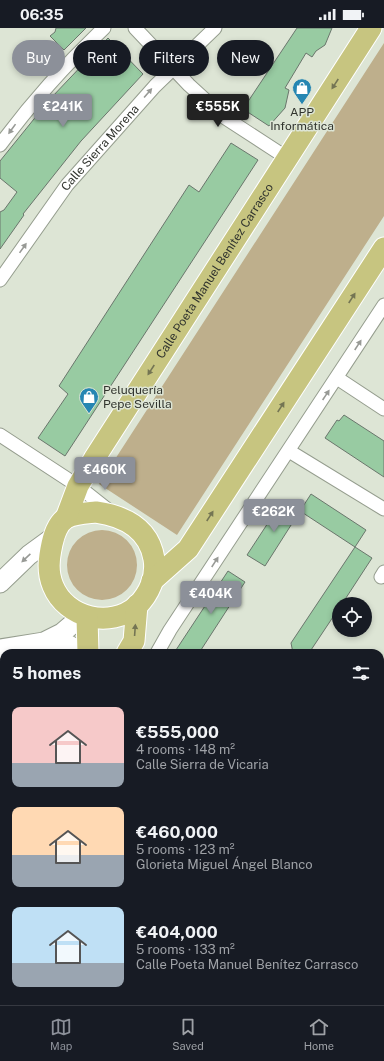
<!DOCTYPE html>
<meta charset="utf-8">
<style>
body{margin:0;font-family:"Public Sans",sans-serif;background:#242831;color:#f1f3f6;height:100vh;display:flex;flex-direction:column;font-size:15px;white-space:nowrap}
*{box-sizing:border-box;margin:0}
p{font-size:13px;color:#9ea1a6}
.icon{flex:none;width:22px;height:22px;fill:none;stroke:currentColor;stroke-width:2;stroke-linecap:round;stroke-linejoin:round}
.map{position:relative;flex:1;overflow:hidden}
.sheet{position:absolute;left:0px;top:621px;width:384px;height:356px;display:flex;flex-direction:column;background:#171b24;border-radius:12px 12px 0 0;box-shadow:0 2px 6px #0003}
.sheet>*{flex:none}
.top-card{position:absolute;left:12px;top:12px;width:360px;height:36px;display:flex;gap:8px}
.fabs{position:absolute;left:332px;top:569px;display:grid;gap:8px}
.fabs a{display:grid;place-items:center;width:40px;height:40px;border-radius:50%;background:#171b24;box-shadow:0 2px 6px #0003;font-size:20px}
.price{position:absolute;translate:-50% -34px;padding:0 9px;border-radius:4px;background:#8c9099;color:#fff;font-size:13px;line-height:26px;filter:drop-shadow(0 1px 2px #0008)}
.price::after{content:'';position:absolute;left:50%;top:24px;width:12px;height:9px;margin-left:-6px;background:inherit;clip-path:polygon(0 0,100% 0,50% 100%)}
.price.current{background:#222;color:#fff}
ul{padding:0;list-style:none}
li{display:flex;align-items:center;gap:12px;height:100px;padding:0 12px}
li span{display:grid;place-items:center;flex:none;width:112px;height:80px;border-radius:8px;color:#555}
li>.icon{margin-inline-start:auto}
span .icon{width:48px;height:48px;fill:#fffc;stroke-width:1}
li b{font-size:17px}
h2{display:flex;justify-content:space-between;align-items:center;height:48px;padding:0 12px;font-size:17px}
.tag{padding:0 14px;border-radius:18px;background:#171b24;box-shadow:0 2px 6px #0003;font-size:14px;line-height:36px}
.tag.current{background:#8c9099;color:#fff}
.status{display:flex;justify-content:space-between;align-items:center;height:28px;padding:0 20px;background:#171b24;direction:ltr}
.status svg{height:11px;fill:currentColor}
.tabs{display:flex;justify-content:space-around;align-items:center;height:56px;border-top:1px solid #363941;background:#171b24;font-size:11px;color:#9ea1a6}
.tabs a{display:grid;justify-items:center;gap:2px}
.tabs .current{color:#8c9099}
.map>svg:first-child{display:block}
.green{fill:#beaf8c}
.building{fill:#98cba2;stroke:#6a766c}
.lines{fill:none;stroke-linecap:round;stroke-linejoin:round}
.minor-casing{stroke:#959d8e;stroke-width:15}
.secondary-casing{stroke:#959d8e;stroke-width:21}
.primary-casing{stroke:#fff;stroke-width:23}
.minor{stroke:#fff;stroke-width:13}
.secondary{stroke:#fff;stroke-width:19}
.primary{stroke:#c7c580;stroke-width:21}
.oneway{fill:#747553}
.oneway2{fill:#989a96}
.labels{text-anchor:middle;stroke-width:3;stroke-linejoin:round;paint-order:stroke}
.poi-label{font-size:12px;fill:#31342e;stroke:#dde5d5}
.street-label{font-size:12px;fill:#31342e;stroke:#dde5d5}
</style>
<div class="status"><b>06:35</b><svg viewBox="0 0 49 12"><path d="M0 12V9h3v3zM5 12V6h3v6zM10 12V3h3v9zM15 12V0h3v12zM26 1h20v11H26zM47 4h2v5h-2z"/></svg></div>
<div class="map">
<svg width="384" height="977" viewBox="0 0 384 977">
<rect width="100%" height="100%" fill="#dde5d5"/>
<path class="green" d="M384,15V188L177,507L99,456Z
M67 537a35 35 0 1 1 70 0a35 35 0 1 1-70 0Z
M4,642V766L0,772V643Z"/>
<path class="building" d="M56,0H86L64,22L50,8L55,4Z
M297,0H332L325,17L316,23L312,29L306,25L285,60L289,62L285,80L269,98L243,81Z
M108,10L143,46L81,113L23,186L24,187L0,221V184L4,182L17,164L0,150V133L51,70Z
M231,115L258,132L65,428L38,410L68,366L59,358L189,157L199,164Z
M344,387L384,413V449L325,410L337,392L339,393Z
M311,466L366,502L355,519L300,483Z
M283,472L300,483L265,538L247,527Z
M355,519L372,530L342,576H339V580L309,625H293L291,615Z
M228,543L245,554L199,625H174Z"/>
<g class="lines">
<defs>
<g id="minor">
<path d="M135,0L189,57L224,89L287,130"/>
<path d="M0,117C31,75 66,36 104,0"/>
<path id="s1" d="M0,252L67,157L155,58L215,0"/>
<path d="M337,350L384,381"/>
<path d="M0,407L78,458L112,485"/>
<path d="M289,423L384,481"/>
<path d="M381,549L384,544"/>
<path d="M157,625L170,602L384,277"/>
<path d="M380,801L384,804"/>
<path d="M0,868L4,862"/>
<path d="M0,951L4,954"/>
<path d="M28,973L33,977"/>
</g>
<path id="secondary" d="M0,555L29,527L55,508
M44,614C58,614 69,613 79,625
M0,621L44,614L62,605L83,587"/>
<g id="primary">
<path d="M96,484C124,488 149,500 154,531C157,549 149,566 137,578C110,601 66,590 53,558C47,544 49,530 52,516C54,507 58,495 66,490C75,485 86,485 96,484Z"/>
<path id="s2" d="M66,490L78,458L94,431L371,0"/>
<path d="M152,553L188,521L384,220"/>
<path d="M87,589L88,625"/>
<path d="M127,625L134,613L137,577"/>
<path d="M0,814L4,808"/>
</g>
</defs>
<use href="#minor" class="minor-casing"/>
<use href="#secondary" class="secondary-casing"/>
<use href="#primary" class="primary-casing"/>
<use href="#minor" class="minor"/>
<use href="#secondary" class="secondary"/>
<use href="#primary" class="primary"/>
</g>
<defs><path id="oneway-solid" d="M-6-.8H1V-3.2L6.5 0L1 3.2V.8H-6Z"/></defs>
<g class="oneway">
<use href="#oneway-solid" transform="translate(335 56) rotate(123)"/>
<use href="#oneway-solid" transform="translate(352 270) rotate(-57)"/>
<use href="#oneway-solid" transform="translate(151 342) rotate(123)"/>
<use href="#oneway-solid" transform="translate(281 379) rotate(-57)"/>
<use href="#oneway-solid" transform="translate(210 488) rotate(-57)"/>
<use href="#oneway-solid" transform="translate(135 602) rotate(-86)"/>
</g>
<g class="oneway2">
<use href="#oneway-solid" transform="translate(148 65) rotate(-49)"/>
<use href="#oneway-solid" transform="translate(12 101) rotate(126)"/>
<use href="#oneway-solid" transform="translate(23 220) rotate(-55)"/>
<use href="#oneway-solid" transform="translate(358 317) rotate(-57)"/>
<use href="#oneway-solid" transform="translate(326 367) rotate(-56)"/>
<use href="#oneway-solid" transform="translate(26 530) rotate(137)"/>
<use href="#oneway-solid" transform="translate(215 534) rotate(-57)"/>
</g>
<defs>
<symbol id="shop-pin" viewBox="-11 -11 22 30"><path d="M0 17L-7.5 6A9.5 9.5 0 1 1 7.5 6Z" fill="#2686b2" stroke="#dde5d5"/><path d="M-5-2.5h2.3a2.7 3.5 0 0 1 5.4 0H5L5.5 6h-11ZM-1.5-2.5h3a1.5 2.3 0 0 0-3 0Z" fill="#fff"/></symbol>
</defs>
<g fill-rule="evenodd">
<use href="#shop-pin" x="291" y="49" width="22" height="30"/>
<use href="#shop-pin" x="78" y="358" width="22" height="30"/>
</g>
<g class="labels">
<g class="poi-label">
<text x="302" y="88">APP<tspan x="302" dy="14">Informática</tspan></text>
<text x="103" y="366" text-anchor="start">Peluquería<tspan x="103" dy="14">Pepe Sevilla</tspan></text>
</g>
<g class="street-label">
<text dy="4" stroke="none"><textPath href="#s1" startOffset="166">Calle Sierra Morena</textPath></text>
<text dy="4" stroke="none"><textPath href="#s2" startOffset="289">Calle Poeta Manuel Benítez Carrasco</textPath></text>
</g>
</g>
</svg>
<div class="fabs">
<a><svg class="icon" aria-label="locate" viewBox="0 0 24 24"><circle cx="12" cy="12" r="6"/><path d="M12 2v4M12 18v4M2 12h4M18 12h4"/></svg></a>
</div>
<b class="price" style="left:63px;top:100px">€241K</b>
<b class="price current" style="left:218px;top:100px">€555K</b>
<b class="price" style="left:105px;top:463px">€460K</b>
<b class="price" style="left:274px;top:505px">€262K</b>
<b class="price" style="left:211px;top:587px">€404K</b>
<div class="top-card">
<a class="tag current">Buy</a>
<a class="tag">Rent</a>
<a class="tag">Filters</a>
<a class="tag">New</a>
</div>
<section class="sheet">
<h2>5 homes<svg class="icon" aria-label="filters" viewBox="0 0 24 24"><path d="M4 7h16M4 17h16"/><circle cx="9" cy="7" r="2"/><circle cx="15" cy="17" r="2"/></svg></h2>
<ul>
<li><span style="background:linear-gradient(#f6c9c9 70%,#9aa5b1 0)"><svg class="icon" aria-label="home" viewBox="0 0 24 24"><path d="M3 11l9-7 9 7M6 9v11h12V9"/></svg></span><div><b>€555,000</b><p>4 rooms · 148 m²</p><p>Calle Sierra de Vicaria</p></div></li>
<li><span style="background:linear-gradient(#ffd9b3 60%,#9aa5b1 0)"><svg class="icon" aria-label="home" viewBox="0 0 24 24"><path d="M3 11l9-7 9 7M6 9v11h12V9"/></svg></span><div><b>€460,000</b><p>5 rooms · 123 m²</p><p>Glorieta Miguel Ángel Blanco</p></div></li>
<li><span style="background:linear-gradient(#bfe0f5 70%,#9aa5b1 0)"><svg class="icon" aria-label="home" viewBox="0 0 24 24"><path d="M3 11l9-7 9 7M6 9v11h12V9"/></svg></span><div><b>€404,000</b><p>5 rooms · 133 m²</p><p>Calle Poeta Manuel Benítez Carrasco</p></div></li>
</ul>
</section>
</div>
<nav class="tabs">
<a class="current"><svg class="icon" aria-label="map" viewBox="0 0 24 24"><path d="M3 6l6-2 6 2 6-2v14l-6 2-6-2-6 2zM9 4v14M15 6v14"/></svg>Map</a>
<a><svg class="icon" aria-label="saved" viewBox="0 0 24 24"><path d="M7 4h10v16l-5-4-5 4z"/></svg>Saved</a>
<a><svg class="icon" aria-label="home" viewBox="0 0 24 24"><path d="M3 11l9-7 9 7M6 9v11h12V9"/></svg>Home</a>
</nav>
